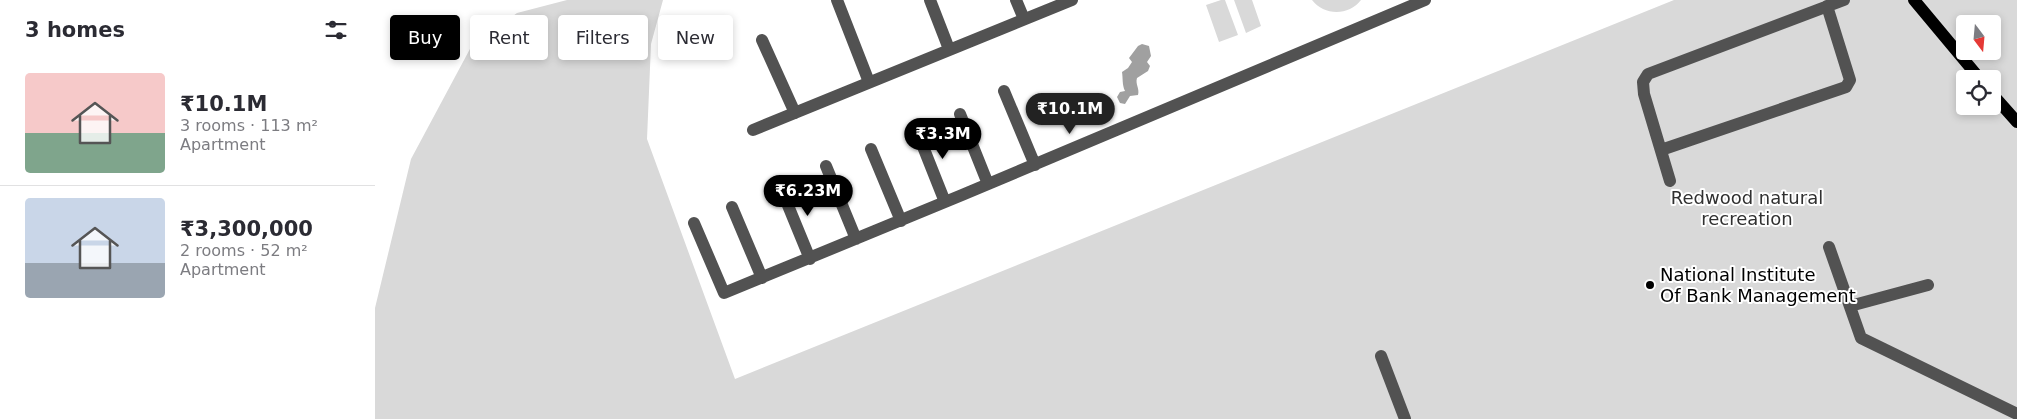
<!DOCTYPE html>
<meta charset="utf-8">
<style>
body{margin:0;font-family:"DejaVu Sans",sans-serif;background:#f7f7f7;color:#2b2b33;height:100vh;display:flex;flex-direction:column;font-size:19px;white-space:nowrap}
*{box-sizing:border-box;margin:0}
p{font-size:16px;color:#7c7c81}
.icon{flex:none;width:28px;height:28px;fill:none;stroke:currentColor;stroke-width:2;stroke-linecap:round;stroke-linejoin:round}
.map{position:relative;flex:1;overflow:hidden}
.sheet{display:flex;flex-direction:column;background:#fff;width:375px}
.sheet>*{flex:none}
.hud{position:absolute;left:15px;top:15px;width:475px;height:45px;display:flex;gap:10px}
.needle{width:32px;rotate:164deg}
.fabs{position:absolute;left:1581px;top:15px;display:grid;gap:10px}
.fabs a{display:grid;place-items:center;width:45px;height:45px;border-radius:5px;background:#fff;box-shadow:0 2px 8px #0003;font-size:25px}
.price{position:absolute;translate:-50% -42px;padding:0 11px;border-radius:18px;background:#000;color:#fff;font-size:16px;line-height:32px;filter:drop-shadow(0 1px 2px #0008)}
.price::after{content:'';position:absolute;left:50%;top:30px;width:15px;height:11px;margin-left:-8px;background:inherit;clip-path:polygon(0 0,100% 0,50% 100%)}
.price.current{background:#222;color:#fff}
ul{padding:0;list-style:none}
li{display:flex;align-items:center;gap:15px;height:125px;padding:0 25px}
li+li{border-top:1px solid #e1e1e2}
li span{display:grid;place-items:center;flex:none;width:140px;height:100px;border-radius:5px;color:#555}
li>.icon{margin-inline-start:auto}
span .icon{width:60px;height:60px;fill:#fffc;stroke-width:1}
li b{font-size:21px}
h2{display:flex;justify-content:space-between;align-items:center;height:60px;padding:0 25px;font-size:21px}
.pill{padding:0 18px;border-radius:5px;background:#fff;box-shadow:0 2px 8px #0003;font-size:18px;line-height:45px}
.pill.current{background:#000;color:#fff}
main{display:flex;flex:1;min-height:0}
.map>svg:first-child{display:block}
.green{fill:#d9d9d9;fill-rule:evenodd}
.water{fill:#a0a0a0}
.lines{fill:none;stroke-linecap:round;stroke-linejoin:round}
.major-casing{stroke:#dbdbdb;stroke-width:15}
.minor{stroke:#525252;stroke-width:12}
.major{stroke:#000;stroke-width:12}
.poi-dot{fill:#000;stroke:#fff;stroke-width:2}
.labels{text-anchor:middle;stroke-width:4;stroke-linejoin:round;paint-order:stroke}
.park-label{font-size:18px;fill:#303030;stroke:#fff}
.poi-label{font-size:18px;fill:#000;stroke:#fff;text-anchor:start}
</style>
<main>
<section class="sheet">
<h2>3 homes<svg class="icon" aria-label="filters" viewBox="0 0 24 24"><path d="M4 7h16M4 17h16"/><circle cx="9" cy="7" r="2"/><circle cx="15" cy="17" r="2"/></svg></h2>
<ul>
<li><span style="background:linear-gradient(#f6c9c9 60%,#7fa58c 0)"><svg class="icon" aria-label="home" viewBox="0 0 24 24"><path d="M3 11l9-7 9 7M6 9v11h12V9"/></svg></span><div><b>₹10.1M</b><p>3 rooms · 113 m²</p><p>Apartment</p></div></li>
<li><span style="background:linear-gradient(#c9d6e8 65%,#9aa5b1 0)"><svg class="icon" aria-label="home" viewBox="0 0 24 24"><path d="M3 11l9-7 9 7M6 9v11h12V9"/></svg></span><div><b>₹3,300,000</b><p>2 rooms · 52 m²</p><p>Apartment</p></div></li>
</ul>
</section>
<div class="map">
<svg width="1642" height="419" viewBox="0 0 1642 419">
<rect width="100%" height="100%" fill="#fff"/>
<path class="green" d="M192,0H288L276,44L272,139L360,379L1299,0H1642V419H0V308L36,159L96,47L142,13ZM1590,24H1618V51H1590ZM1590,79H1618V106H1590Z
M846,0H850L863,35L844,42L831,5Z
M859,0H877L886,26L871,33Z
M937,0H986C974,16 949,16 937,0Z"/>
<path class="water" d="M767,44L774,46L776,56L772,62L775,66L773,71L762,78C760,84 765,89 763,95L755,96L750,104L745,103L742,97L745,92L750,91C747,85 748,78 747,72L753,68L757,62L754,58L763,46Z"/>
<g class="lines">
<defs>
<path id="major" d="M1539,0L1605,79
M1618,95L1642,122"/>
</defs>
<use href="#major" class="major-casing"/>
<path class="minor" d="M462,0L494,82
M555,0L574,49
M641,0L649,19
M387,40L420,113
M629,91L660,165
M585,114L613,184
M541,129L570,202
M378,130L697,0
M496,149L526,221
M1286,150L1471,87L1475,80L1452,6
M451,166L481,239
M1295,181L1269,94L1268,82L1273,74L1469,0
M405,186L435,259
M357,207L387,278
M319,223L349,293L587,195L1050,0
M1454,247L1486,338L1642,414
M1475,306L1553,285
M1006,356L1030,419"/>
<use href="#major" class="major"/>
</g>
<circle class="poi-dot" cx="1275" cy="285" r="5"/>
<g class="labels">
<g class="park-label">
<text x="1372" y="204">Redwood natural<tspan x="1372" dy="21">recreation</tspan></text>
</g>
<g class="poi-label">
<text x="1285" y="281">National Institute<tspan x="1285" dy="21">Of Bank Management</tspan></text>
</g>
</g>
</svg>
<div class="fabs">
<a><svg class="needle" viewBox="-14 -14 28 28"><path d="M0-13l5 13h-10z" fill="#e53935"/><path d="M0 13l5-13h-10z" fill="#7c7c81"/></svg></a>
<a><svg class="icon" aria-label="locate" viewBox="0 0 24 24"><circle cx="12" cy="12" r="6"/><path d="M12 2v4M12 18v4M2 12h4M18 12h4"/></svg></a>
</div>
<b class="price current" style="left:695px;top:135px">₹10.1M</b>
<b class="price" style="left:568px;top:160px">₹3.3M</b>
<b class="price" style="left:433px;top:217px">₹6.23M</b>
<div class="hud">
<a class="pill current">Buy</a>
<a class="pill">Rent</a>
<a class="pill">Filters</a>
<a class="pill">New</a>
</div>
</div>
</main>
